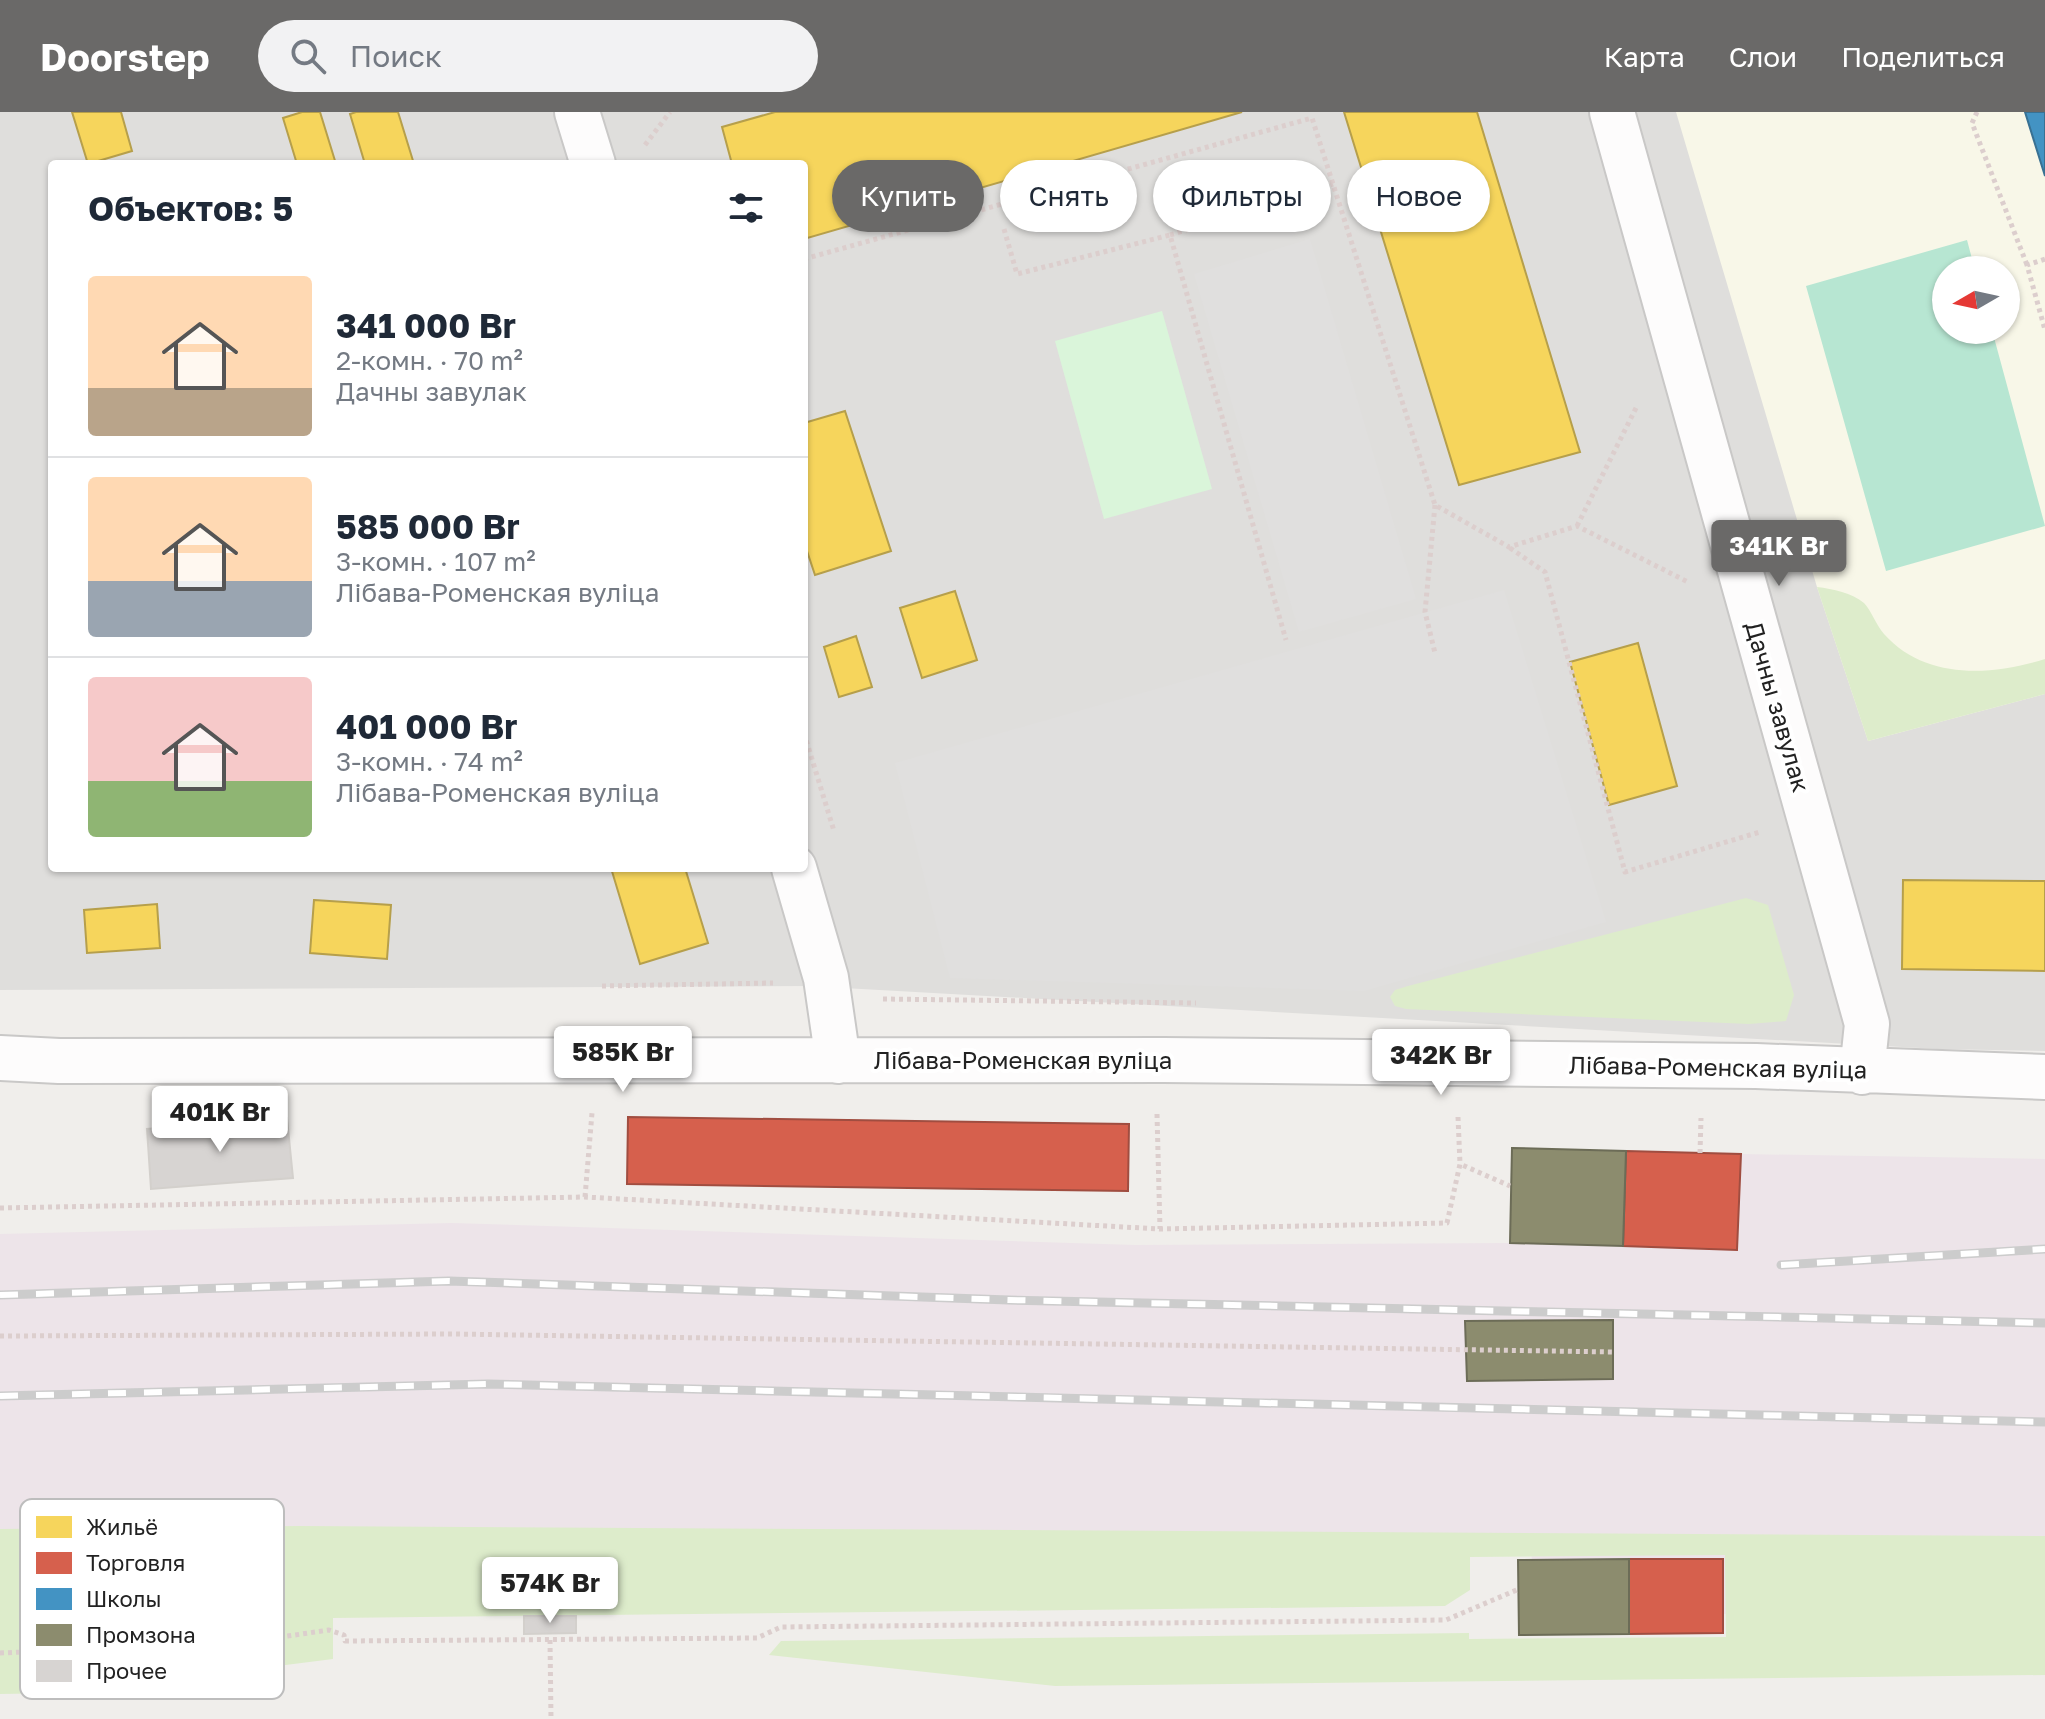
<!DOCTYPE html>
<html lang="ru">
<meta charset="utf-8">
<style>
body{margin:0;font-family:"Golos Text",sans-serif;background:#f2f2f3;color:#1f2937;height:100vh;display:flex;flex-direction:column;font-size:30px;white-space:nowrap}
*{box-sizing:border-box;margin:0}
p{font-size:26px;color:#747a83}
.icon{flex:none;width:44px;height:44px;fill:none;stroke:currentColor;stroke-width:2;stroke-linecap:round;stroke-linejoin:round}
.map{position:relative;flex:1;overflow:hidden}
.drawer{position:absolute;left:48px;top:48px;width:760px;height:712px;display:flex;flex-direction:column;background:#fff;border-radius:8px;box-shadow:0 2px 6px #0004}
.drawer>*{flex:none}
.top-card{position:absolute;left:832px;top:48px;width:760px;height:72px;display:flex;gap:16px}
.needle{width:52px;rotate:261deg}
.controls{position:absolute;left:1932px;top:144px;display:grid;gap:16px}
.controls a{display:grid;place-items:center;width:88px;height:88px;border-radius:50%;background:#fff;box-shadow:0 2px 6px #0004;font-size:40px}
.price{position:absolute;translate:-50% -68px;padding:0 18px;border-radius:8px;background:#fff;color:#222;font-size:26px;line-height:52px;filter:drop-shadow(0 2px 4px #0008)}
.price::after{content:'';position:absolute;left:50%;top:48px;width:24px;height:18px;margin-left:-12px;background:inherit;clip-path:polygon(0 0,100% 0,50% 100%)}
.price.selected{background:#6a6968;color:#fff}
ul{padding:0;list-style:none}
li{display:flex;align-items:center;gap:24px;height:200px;padding:0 40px}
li+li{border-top:2px solid #e0e1e3}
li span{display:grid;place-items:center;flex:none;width:224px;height:160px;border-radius:8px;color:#555}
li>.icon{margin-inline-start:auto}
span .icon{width:96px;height:96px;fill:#fffc;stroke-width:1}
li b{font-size:34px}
h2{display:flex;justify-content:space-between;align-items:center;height:96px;padding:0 40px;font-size:34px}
.pill{padding:0 28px;border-radius:36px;background:#fff;box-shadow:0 2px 6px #0004;font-size:28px;line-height:72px}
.pill.selected{background:#6a6968;color:#fff}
header{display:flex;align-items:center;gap:48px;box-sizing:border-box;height:112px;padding:0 40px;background:#6a6968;color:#fff}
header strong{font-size:38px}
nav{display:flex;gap:44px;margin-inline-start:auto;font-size:28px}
.search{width:560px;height:72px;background:#f2f2f3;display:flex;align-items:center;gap:20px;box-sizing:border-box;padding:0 28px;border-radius:44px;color:#747a83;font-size:30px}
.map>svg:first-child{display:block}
.residential{fill:#dfdedc;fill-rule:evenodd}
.industrial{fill:#ede4e9}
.education{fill:#f8f7e8;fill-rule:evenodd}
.grass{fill:#ddeccb}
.park{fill:#daf5da}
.pitch{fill:#b7e6d2}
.parking{fill:#e0dfde}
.homes{fill:#f6d55c;stroke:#b69f4b;stroke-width:2}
.shops{fill:#d6604d;stroke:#a04d40;stroke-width:2}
.schools{fill:#4393c3;stroke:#397193;stroke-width:2}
.industry{fill:#8c8c6e;stroke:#6c6c57;stroke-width:2}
.building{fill:#d7d4d2;stroke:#d3d0cc;stroke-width:2}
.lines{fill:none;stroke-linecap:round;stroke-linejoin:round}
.street-casing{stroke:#c9c8c7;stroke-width:48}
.path{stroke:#dccecd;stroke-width:5;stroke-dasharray:4 4;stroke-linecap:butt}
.street{stroke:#fdfcfc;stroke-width:44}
.rail-casing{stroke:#ccc;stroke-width:9}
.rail{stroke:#fff;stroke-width:6;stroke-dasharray:18;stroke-linecap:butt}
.labels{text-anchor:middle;stroke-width:8;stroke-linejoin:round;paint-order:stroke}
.street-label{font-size:24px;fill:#222;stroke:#fff}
.key{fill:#fff;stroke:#bdbdbd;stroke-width:2}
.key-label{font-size:22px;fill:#222}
</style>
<header>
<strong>Doorstep</strong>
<div class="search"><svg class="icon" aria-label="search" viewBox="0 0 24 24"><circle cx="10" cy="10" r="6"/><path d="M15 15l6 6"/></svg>Поиск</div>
<nav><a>Карта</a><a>Слои</a><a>Поделиться</a></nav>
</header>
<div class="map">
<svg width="2045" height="1607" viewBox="0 0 2045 1607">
<rect width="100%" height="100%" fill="#f0eeeb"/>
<path class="residential" d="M0,0H2045V939L1938,937L808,874L0,878ZM52,52H804V756H52ZM1946,158H2006V218H1946Z"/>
<path class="industrial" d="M1741,1042L2045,1047V1446L1864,1499L1723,1502V1447L1532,1448L1531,1439L0,1474V1122L452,1111L1135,1133L1510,1131L1736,1138Z"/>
<path class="education" d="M1676,0H2045V582L1868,629L1817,475ZM1946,158H2006V218H1946Z"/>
<path class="grass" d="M1817,475C1833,477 1852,481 1864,491C1871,498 1876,513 1884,522C1925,568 1991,564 2045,547V582L1868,629Z
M1746,786L1768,793L1794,883L1786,909L1749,912L1406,897L1395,894L1390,885L1395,878L1408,874Z
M299,1414L2045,1424V1563L1055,1574L769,1543L781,1529L1469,1521V1527L1726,1525L1725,1443L1470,1445V1478L1445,1494L333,1506V1547L64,1581L0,1582V1417Z"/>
<path class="park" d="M1162,199L1212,377L1104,407L1055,229Z"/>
<path class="pitch" d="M1967,128L1975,158H1946V218H1992L2045,414L1886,459L1806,174Z"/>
<path class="parking" d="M1310,127L1416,487L1299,520L1194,162Z
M1504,478L1606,810L1364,879L950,866L895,651Z"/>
<path class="homes" d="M72,0H121L132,39L88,52Z
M302,0H320L336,52H297L283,6Z
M356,0H398L414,52H365L350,2Z
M775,0H1242L804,127V52H732L722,15Z
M1344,0H1477L1580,340L1459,373Z
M845,299L891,439L815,463L804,430V311Z
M955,479L977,548L922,566L900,496Z
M856,524L872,575L839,585L824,535Z
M1638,531L1677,674L1609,693L1570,550Z
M611,756H685L708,831L640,852Z
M1903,768L2045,769V859L1902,857Z
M314,788L391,793L387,847L310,841Z
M157,792L160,836L87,841L84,798Z"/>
<path class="shops" d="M628,1005L1129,1012L1128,1079L627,1072Z
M1626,1039L1741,1042L1737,1138L1623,1134Z
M1629,1447H1723V1521L1629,1522Z"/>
<path class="schools" d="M2025,0H2045V64Z"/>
<path class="industry" d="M1512,1036L1626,1039L1623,1134L1510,1131Z
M1613,1208V1267L1467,1269L1465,1209Z
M1629,1447V1522L1519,1523L1518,1448Z"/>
<path class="building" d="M287,1006L293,1066L151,1077L147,1017Z
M524,1504H576V1521L524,1522Z"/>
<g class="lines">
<defs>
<path id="street" d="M577,0L593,52
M1612,0L1867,912L1862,960
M794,756L826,866L838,949
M0,946L59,949L1163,948L1756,954L2045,965"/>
</defs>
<use href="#street" class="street-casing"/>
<path class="path" d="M1977,0L1972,11L2027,153
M645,33L670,0
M1004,117L1017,162L1170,123L1286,528
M1170,123L1333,72
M804,147L1312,6L1435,393L1509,435L1577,414L1688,470
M2045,147L2027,153L2045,218
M1435,393L1425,500L1435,541
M1577,414L1637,294
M1510,436L1545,460L1625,760L1760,720
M804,621L834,719
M602,874L773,871
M883,887L1196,891
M1157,1002L1160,1117
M1458,1005L1460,1052
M1700,1041L1701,1006
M585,1085L592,1001
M0,1096L585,1085L1160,1117L1447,1111L1460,1052L1510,1074
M0,1224L452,1222L1613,1240
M550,1528L551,1607
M0,1541L240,1531L329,1518L344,1523L345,1529L757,1526L781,1515L1446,1508L1519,1477"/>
<use href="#street" class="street"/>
<defs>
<path id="rail" d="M1781,1153L2045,1137
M0,1183L449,1169L1009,1188L2045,1211
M0,1284L488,1272L2045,1310"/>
</defs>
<use href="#rail" class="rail-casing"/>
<use href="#rail" class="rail"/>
</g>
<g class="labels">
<g class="street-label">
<text transform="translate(1777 595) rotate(74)" y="8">Дачны завулак</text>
<text x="1023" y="957">Лібава-Роменская вуліца</text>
<text transform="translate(1718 956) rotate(1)" y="8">Лібава-Роменская вуліца</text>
</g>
</g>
<rect x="20" y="1387" width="264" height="200" rx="12" class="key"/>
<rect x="36" y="1404" width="36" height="22" fill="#f6d55c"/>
<rect x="36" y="1440" width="36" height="22" fill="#d6604d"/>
<rect x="36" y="1476" width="36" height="22" fill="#4393c3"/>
<rect x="36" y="1512" width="36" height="22" fill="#8c8c6e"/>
<rect x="36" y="1548" width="36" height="22" fill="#d7d4d2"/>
<g class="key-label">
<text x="86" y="1423">Жильё</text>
<text x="86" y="1459">Торговля</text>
<text x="86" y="1495">Школы</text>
<text x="86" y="1531">Промзона</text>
<text x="86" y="1567">Прочее</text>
</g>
</svg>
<div class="controls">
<a><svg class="needle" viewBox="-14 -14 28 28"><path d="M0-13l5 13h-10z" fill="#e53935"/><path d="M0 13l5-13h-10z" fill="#747a83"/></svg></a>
</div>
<b class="price selected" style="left:1779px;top:476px">341K Br</b>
<b class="price" style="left:623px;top:982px">585K Br</b>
<b class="price" style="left:1441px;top:985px">342K Br</b>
<b class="price" style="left:220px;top:1042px">401K Br</b>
<b class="price" style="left:550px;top:1513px">574K Br</b>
<div class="top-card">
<a class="pill selected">Купить</a>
<a class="pill">Снять</a>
<a class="pill">Фильтры</a>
<a class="pill">Новое</a>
</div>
<section class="drawer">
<h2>Объектов: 5<svg class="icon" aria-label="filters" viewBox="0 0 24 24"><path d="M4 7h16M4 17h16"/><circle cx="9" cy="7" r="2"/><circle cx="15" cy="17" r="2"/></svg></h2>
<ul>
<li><span style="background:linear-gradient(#ffd9b3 70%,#b9a48a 0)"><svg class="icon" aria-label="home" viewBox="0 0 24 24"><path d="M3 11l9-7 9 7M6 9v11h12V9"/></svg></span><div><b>341 000 Br</b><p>2-комн. · 70 m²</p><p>Дачны завулак</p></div></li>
<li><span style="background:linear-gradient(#ffd9b3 65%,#9aa5b1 0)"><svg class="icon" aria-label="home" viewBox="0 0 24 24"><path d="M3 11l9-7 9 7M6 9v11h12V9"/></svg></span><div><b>585 000 Br</b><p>3-комн. · 107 m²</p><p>Лібава-Роменская вуліца</p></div></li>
<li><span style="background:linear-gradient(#f6c9c9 65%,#8fb573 0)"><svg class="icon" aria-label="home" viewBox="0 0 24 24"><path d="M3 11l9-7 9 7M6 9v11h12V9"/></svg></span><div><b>401 000 Br</b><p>3-комн. · 74 m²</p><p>Лібава-Роменская вуліца</p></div></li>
</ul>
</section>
</div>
